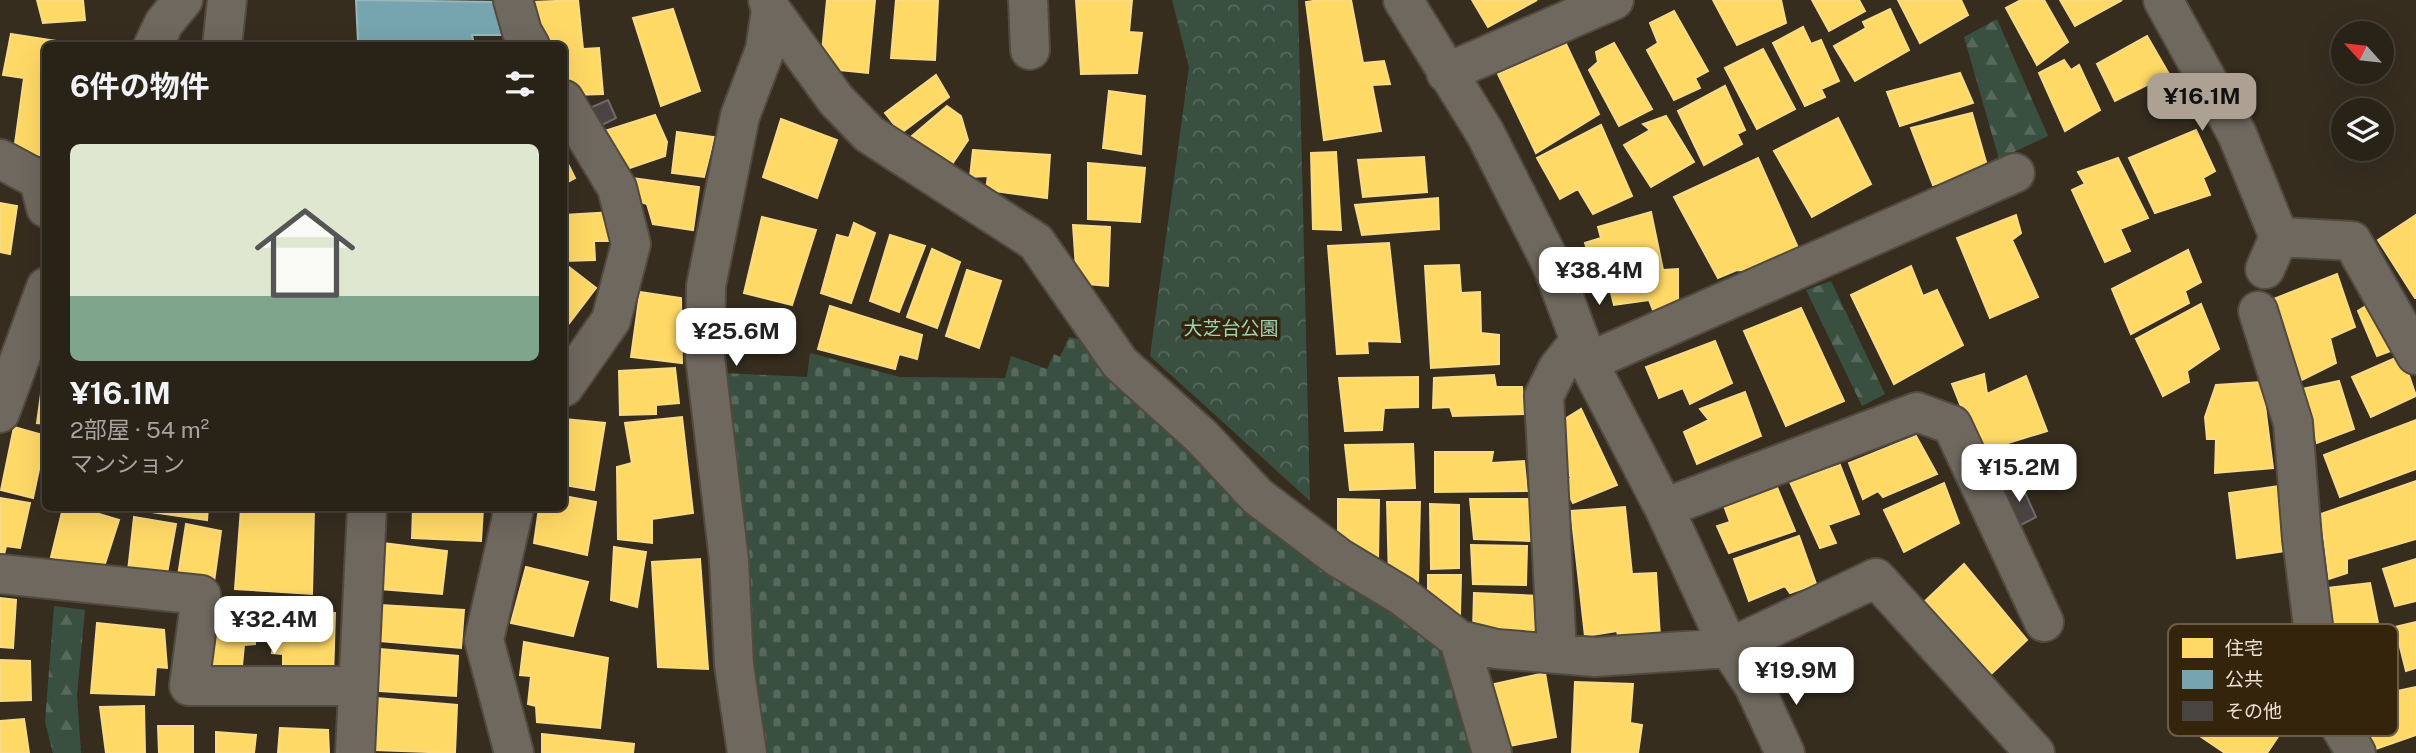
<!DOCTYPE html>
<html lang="ja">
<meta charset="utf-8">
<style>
body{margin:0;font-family:"Public Sans","Noto Sans JP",sans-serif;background:#342f24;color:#f1f3f6;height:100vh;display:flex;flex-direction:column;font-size:26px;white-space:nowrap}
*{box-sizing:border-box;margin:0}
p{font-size:23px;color:#a5a4a1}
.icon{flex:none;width:38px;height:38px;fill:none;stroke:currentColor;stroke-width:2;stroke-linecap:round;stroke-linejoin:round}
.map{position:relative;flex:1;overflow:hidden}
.drawer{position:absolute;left:42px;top:42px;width:525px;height:469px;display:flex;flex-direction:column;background:#282217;border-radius:10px;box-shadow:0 7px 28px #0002,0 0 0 2px #443f36}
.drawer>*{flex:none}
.needle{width:46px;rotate:297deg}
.tools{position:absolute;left:2331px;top:21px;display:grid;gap:14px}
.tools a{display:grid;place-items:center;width:63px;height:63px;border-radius:50%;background:#282217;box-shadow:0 7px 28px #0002,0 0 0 2px #443f36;font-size:35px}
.price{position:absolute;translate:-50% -60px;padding:0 16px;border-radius:14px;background:#fff;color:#222;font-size:23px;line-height:46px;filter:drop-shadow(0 2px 4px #0008)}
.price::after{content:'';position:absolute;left:50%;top:42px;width:21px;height:16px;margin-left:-10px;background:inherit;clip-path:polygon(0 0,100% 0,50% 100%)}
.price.current{background:#aca193;color:#111}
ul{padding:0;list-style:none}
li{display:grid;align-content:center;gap:14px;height:371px;padding:0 28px}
li span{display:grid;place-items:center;height:217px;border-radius:10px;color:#555}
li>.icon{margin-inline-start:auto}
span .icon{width:126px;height:126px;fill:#fffc;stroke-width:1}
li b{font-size:30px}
h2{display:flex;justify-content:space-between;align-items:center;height:84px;padding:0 28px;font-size:30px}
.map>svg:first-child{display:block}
.forest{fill:url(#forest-firs)}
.cemetery{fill:url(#cemetery-stones)}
.park{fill:url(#park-crowns)}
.homes{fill:#ffd966;stroke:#f9db86;stroke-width:2}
.public{fill:#76a5af;stroke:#99b7ba;stroke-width:2}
.building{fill:#494442;stroke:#706b6a;stroke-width:2}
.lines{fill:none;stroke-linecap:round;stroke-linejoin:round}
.minor-casing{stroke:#52493f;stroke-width:42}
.minor{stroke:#6f685f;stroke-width:38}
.labels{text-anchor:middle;stroke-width:7;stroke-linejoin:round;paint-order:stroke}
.park-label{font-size:19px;fill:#9ad4b5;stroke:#35240c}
.key{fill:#35240c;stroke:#6c5c47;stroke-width:2}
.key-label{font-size:19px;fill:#ebe0d2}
</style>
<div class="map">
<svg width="2416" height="753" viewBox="0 0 2416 753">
<defs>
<pattern id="forest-firs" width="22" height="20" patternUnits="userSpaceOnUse" patternTransform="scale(1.75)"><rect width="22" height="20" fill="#395041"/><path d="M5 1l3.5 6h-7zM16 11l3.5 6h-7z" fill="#56695c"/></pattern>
<pattern id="cemetery-stones" width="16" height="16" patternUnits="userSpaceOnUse" patternTransform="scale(1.75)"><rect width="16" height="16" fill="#395041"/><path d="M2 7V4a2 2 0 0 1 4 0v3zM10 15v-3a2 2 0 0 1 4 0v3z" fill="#56695c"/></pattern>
<pattern id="park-crowns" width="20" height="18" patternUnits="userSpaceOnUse" patternTransform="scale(1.75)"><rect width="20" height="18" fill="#395041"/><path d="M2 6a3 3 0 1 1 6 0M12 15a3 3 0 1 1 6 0" fill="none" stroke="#56695c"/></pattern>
</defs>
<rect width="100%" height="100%" fill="#362d1f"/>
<path class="forest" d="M1997,19L2048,136L1999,159L1964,37Z
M1831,281L1885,394L1862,406L1806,290Z
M54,606L85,610L77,695L81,753H53L45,722Z"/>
<path class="cemetery" d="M1069,337L1092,342L1195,460L1248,506L1445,642L1480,753H762L724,373L807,377L810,353L900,377L1005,378L1011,356L1047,369L1054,354L1060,357Z"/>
<path class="park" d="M1172,0H1298L1310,501L1150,356L1189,67Z"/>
<path class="homes" d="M37,0H83L85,20L43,23Z
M578,0L583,49L599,48L603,94L573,95L564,81V46H539L533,2Z
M827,0H875L868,73L829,69L821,62Z
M896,0H938L935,60L891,58Z
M1076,0H1132L1129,32L1142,33L1137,73L1081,74Z
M1320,0H1351L1363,63L1384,61L1390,84L1372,85L1381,131L1324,140L1306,2Z
M1472,0H1537L1488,27Z
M1713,0H1781L1786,23L1737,45Z
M1812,0H1859L1865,11L1829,31Z
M1898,0H1961L1968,15L1920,43Z
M2021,0H2044L2068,42L2037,65L2006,8Z
M2060,0H2122L2075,26Z
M673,9L700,91L661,106L633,18Z
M1890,9L1909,50L1855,81L1834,46L1866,28L1863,22Z
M1674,11L1708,71L1695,78L1700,88L1674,100L1647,50L1658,43L1650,23Z
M1803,27L1811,44L1821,40L1839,81L1821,89L1825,97L1805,106L1773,43Z
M11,34L70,43V46H46V156L14,151L24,78L3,75Z
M2147,36L2169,74L2115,101L2097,64Z
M1614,43L1652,109L1619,126L1589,70L1598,62L1596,52Z
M1566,44L1599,114L1536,153L1498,74Z
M1763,49L1795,109L1757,129L1725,68Z
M2064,60L2071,70L2079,65L2100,110L2065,131L2039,73Z
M1960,73L1973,103L1900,126L1887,92Z
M936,75L949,97L901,133L885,113Z
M1725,86L1745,130L1737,134L1742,144L1704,165L1678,111Z
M1109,91L1145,96L1141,154L1103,148Z
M947,106L961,116L968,140L948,170L905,142Z
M1972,113L1988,169L1933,185L1911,128Z
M655,115L667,142L665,156L621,171L605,131Z
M1666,116L1694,162L1651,187L1624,145L1650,130L1643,124Z
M1838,118L1871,184L1812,217L1774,151Z
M781,119L837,140L817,198L763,177Z
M1601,125L1632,196L1593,214L1578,189L1560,199L1537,158Z
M2196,130L2215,171L2203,178L2210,195L2155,213L2129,158Z
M677,132L714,137L704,177L672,173Z
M973,150L1050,155L1047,198L986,190L988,176L970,177Z
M1336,152L1341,230L1313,229L1311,153Z
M564,156L575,178L564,184Z
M1424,157L1427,192L1363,197L1358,160Z
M1758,158L1799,250L1765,272L1737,270L1718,278L1674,197Z
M2118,158L2148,218L2120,229L2130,251L2105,262L2072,190L2085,184L2078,172Z
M1088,163L1145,168L1140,222L1088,219Z
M632,178L699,187L693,230L653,224L647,204L628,198Z
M1438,198L1439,229L1362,235L1355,205Z
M0,203L17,206L10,254L0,252Z
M613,212L618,241H594L595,260L564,261V215Z
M1651,212L1663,270L1678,269V308L1653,310L1649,300L1614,305L1604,265L1593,269L1585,243L1601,238L1598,227Z
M2016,215L2021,233L2012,240L2038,297L1990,318L1957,238Z
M2416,215V298H2415L2378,240Z
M762,217L816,230L792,305L744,293Z
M854,223L875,233L851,303L821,293L837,235L849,238Z
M1073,225L1110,227L1108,286L1077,283Z
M890,235L925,246L899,312L870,301Z
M1389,243L1400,342L1367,341L1368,353L1337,354L1328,246Z
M932,249L960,262L937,328L907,317Z
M2188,250L2201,282L2185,291L2189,303L2131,334L2112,289Z
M1459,265L1461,293L1480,292L1481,333L1499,335V364L1431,368L1425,266Z
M1911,266L1923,296L1937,290L1963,345L1894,384L1851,295Z
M569,267L596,288L564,330V273Z
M967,270L1001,281L979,348L946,336Z
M2337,274L2355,327L2330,338L2336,363L2300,381L2266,302Z
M640,292L681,298L682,363L631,357Z
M2379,298L2407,345L2377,356L2358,311Z
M2201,304L2219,349L2187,371L2189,382L2163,396L2136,339Z
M830,306L922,335L917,359L899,354L895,369L818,349Z
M1801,308L1844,401L1786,426L1744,331Z
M1715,341L1732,383L1690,404L1683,388L1659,398L1646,367Z
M2402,355L2416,396L2371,417L2352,377Z
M675,368L679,403L656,405V414L620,415L619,371Z
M1984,374L1987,394L2026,376L2047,431L1979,452L1952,384Z
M1494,375L1496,387H1522L1524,414L1453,416L1450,407L1433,408L1434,378Z
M1418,377V407L1384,408L1382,430L1345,431L1339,378Z
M43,379L46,380V424L37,423Z
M2339,381L2354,429L2317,443L2302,389Z
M2262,382L2273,468L2215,473L2216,439H2207L2205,417L2216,385Z
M1745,392L1761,436L1697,464L1684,432L1709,420L1700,409Z
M1581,409L1617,485L1573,503L1563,483L1571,478L1558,455L1568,451L1557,424Z
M682,417L693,513L652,519V543L618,539L617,467L632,463L625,423Z
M564,419L605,423L594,490L564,485Z
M2416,420V469L2340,497L2324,455Z
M14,427L46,436L33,498L1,490Z
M1916,436L1937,474L1883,497L1878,491L1863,499L1849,463Z
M1413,444L1415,488L1350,490L1345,445Z
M1435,452H1493L1491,463L1524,461L1527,491L1435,492Z
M1840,465L1859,514L1828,525L1836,543L1820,548L1790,482Z
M2416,481V539L2347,559V573L2329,579L2321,514Z
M1944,483L1959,523L1904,552L1884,510Z
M1776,485L1795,531L1729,553L1717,526L1730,522L1723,503Z
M2280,486L2286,551L2237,558L2229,493Z
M564,496L596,502L587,555L534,543L539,508H564Z
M0,498L30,503L20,548L6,546L3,559H0Z
M1338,499L1379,500L1378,562L1338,547Z
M1470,499H1530V541L1474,539Z
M1387,502H1420L1418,582L1389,580Z
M1430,504L1459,505V568L1431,569Z
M1625,507L1632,574L1656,573L1660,637L1619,640L1617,631L1585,636L1571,511Z
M63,508H79L119,520L102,573L51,557Z
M145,508H208L207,520L144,511Z
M241,508H314L312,594L235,589Z
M413,508H483L481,541L412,538Z
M134,517L176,524L166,579L128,571Z
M186,524L221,531L214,582L178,576Z
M1799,536L1816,584L1790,593L1785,586L1749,601L1734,559Z
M383,543L447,551L442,594L380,589Z
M1471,545L1527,546L1526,585L1473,584Z
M614,547L646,552L637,607L611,600Z
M700,559L708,669L658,667L652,562Z
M2416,559V601L2395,606L2383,569Z
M1964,564L2027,640L1991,674L1925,601Z
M526,567L588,582L573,636L511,623Z
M1428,575H1461L1460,614H1443L1428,604Z
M2370,583L2385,658L2341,671L2326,588Z
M1474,593L1541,596L1539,635L1473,631Z
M0,598L16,600L13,648L0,647Z
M208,605L257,612L255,644L244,645L241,676L203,674Z
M380,605L464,610L461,648L380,641Z
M279,611L335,613L333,678L283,677V654L272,653Z
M2416,622V668L2406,671L2395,627Z
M97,623L164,630L167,668L156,667L154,695L91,693Z
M2268,628L2287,640L2275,660L2298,676L2284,695L2300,704L2267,753H2225L2194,732Z
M524,642L608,658L600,728L537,722L536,706L528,704L531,676L520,675Z
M380,649L458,656L456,696L380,691Z
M0,660L30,661L31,700L0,701Z
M1545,673L1556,737L1504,747L1490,685Z
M1575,682L1633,684L1630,723L1642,725L1638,753H1572Z
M2416,687V735L2373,750L2359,699Z
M376,698L457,705L455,753L375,750Z
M144,706L145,753H106L100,707Z
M24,719L29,753H0V721Z
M158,726H193V753H159Z
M280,728L328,730L329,753H278Z
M216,732L256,735L254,753H216Z
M542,734L634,744L633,753H542Z"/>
<path class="public" d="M356,0L500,2L502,35H472L474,44L358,42Z"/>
<path class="building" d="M608,100L616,118L594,129L583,111Z
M2021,484L2036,517L2019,526L2001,491Z"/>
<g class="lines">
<defs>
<path id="minor" d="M513,0L522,32L530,46
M1028,0L1030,50
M1403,0L1485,133L1551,263L1588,362L1664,508L1729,648L1754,686L1785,753
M2163,0L2237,134L2279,237L2265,269
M771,10L836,100L869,134L1036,242L1120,363L1202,437L1257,496L1339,558L1402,596L1459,640L1496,649L1595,657L1729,648L1876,578L2035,753
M153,46L164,23L183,0
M222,46L227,0
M1446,73L1614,0
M564,100L617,188L631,244L611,320L564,387
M0,159L39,180L46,208
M2279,237L2352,241L2416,355
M2258,311L2293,423L2302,539L2322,696L2356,753
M1588,362L2015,173
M0,413L46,287
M514,508L484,640L514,753
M1664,508L1917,412L1952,425L2044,622
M0,574L201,595L189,686H358
M1459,640L1492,753
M1557,654L1544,396L1558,368L1580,341
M355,753L367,508
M747,753L734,665L729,560L705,357L706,286L740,116L765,50L771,10L768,0"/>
</defs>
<use href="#minor" class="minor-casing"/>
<use href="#minor" class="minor"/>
</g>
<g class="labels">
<g class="park-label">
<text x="1231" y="335">大芝台公園</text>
</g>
</g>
<rect x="2168" y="624" width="230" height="112" rx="10" class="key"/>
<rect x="2182" y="638" width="31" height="20" fill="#ffd966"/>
<rect x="2182" y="670" width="31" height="19" fill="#76a5af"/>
<rect x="2182" y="701" width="31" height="20" fill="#494442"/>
<g class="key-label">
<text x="2225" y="655">住宅</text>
<text x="2225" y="686">公共</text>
<text x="2225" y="718">その他</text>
</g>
</svg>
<div class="tools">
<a><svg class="needle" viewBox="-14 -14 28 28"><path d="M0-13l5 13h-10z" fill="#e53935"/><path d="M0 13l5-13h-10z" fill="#a5a4a1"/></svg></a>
<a><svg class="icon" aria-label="layers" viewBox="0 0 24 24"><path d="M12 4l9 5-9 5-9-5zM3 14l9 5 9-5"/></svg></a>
</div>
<b class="price current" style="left:2202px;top:133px">¥16.1M</b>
<b class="price" style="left:1599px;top:307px">¥38.4M</b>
<b class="price" style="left:736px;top:368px">¥25.6M</b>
<b class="price" style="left:2019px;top:504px">¥15.2M</b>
<b class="price" style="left:274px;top:656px">¥32.4M</b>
<b class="price" style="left:1796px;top:707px">¥19.9M</b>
<section class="drawer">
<h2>6件の物件<svg class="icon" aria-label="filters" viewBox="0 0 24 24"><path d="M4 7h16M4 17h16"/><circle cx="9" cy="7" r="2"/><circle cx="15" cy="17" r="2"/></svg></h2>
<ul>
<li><span style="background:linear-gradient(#dfe7d0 70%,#7fa58c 0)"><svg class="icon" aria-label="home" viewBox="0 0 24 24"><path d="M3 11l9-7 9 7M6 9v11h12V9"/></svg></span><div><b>¥16.1M</b><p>2部屋 · 54 m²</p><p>マンション</p></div></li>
</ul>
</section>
</div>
